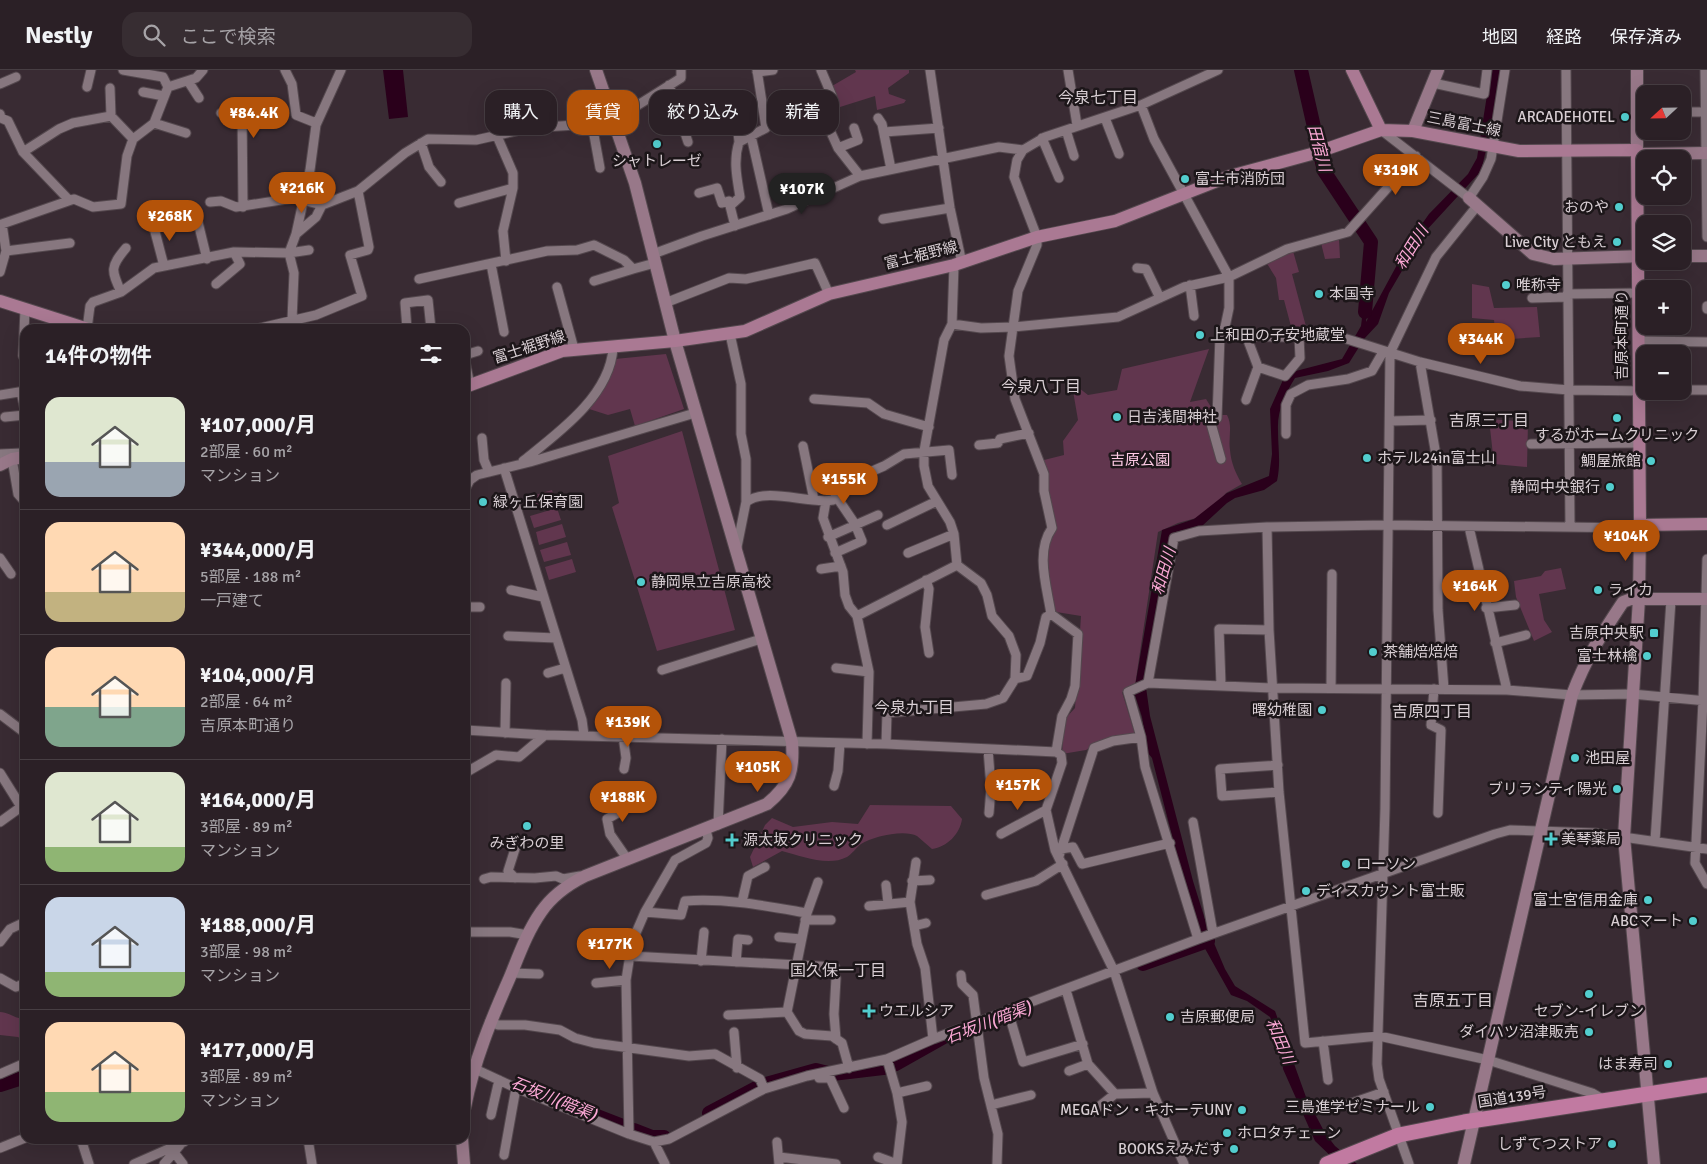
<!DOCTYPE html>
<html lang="ja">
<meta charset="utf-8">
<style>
body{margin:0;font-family:Signika,"Noto Sans JP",sans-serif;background:#372d32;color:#f1f3f6;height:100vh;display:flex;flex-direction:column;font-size:19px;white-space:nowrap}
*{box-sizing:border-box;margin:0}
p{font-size:16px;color:#a6a3a7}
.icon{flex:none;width:28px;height:28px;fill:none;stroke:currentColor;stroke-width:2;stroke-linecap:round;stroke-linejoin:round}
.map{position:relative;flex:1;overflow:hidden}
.drawer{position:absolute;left:20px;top:254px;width:450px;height:820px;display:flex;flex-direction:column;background:#2b2026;border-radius:15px;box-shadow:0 5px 20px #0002,0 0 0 1px #473e43}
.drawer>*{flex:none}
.guide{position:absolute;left:485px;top:20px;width:475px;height:45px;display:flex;gap:10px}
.needle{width:32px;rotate:248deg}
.tools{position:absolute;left:1636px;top:15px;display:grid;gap:10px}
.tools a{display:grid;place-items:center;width:55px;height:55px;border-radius:10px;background:#2b2026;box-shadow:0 5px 20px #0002,0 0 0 1px #473e43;font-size:25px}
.price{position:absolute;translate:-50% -42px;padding:0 11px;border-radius:18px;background:#b45309;color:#fff;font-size:16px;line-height:32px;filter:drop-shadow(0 1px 2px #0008)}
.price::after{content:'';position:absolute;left:50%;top:30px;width:15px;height:11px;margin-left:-8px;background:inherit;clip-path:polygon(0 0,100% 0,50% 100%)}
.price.active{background:#222;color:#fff}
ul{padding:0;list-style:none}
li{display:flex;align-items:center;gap:15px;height:125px;padding:0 25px}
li+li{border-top:1px solid #473e43}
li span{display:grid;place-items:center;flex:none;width:140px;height:100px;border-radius:15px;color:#555}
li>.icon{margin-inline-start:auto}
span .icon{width:60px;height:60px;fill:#fffc;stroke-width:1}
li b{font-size:21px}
h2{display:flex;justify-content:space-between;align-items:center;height:60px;padding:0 25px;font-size:21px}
.chip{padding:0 18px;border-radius:15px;background:#2b2026;box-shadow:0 5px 20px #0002,0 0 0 1px #473e43;font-size:18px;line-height:45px}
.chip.active{background:#b45309;color:#fff}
header{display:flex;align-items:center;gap:30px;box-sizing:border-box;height:70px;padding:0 25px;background:#2b2026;border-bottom:1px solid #473e43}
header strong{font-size:24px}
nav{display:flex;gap:28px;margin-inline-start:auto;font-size:18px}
.search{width:350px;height:45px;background:#372d32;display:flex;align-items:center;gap:12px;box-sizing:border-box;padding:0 18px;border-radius:15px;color:#a6a3a7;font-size:19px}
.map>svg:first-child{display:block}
.green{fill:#61364e}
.water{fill:#2a001b}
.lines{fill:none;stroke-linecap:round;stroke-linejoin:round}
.river{stroke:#2a001b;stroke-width:14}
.street-casing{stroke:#54484e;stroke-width:11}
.secondary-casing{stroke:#54484e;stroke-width:14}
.primary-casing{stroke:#54484e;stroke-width:14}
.highway-casing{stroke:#54484e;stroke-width:17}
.street{stroke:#87777f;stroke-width:9}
.secondary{stroke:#987889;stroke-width:12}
.primary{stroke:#aa7993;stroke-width:12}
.highway{stroke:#c17aa1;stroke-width:15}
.poi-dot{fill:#52cdce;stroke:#1c1619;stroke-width:2}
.labels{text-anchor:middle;stroke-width:5;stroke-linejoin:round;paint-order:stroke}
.poi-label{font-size:15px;fill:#d8ced3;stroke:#1c1619;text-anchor:start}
.street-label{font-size:15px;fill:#d8ced3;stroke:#1c1619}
.park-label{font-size:15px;fill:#fcc9e3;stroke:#1c1619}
.neighbourhood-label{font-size:16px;fill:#d8ced3;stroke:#1c1619}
.water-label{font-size:16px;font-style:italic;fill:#fba8d5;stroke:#1c1619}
</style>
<header>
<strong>Nestly</strong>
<div class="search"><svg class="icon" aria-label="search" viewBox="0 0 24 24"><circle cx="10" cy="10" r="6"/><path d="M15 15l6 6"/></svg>ここで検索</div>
<nav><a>地図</a><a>経路</a><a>保存済み</a></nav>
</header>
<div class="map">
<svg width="1707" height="1094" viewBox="0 0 1707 1094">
<rect width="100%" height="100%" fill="#392b33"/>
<path class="green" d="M855,0H909V3L888,18L889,24L906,30L904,33L877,40L875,26L840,37L832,16L856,2Z
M1339,169L1340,188L1325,189L1321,173Z
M1293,181L1299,202L1292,204L1308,264H1293L1284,230H1279L1276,208L1266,192Z
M1472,214L1489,217L1494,238L1537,237L1540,267L1496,270L1494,250L1472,248Z
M1209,279L1190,332L1206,329L1216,345H1227C1233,356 1228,368 1230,380C1231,393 1236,404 1242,414L1226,423L1207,445L1178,453L1158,462L1134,622H1122L1135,664L1103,670L1086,680L1062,684L1064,650L1075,638L1081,546L1050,541L1044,390L1064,385L1063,371L1078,350L1073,321L1079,318L1088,325L1117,320L1122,299Z
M666,284L684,339L635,356L630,339L608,345L586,338L610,305L615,289Z
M1489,349L1528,352L1527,397L1494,394Z
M682,361L735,560L657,581L612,437L619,433L608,386Z
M552,420L556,433L529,440L525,428Z
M557,438L561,450L534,458L530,446Z
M562,454L566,467L539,475L536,462Z
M567,472L571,485L544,492L540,480Z
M572,489L576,502L549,510L545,497Z
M1561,498L1566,519L1539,524L1544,550L1552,562L1534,571L1516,527L1514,511L1541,506L1545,501Z
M870,735L951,736L962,749C960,764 947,777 932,779C927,775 922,770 917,766C905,759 873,766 861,774C856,778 852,784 847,787C828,797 801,786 782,781L753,797L750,787L765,755L772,748L793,757L832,752L858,754Z
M0,942C9,942 15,949 25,949V972L18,967L0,965Z"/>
<path class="water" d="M383,0H403L408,47L389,49Z
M1491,0H1501L1495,42L1481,101L1424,163L1389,223L1378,254L1364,269L1349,293L1328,301L1295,308C1285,324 1277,341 1278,360C1278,378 1281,393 1277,411L1264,420L1235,428L1227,433L1202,456L1171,463L1145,610L1150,646L1193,811L1208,859L1225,899L1235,916L1275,941L1306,1027L1325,1063L1335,1076L1357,1094H1339L1315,1071L1283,999L1281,975L1270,947L1247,931L1231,925L1203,875L1190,835L1152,688L1148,683L1142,647L1134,622L1162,460L1194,449L1227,423L1269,406L1272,384L1270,339L1283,310L1292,302L1342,289L1361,256L1365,224H1368L1366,252L1410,171L1429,144L1468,104L1477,88Z"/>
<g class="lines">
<path class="river" d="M1301,0L1324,101L1371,172L1365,242
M1143,894L1208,871
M766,1014L816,1000L832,1004L883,998L896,994L944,967
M0,1015L25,1007
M543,1025L628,1058
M709,1043L760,1016
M634,1060L652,1067H664"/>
<defs>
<path id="street" d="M123,0L163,7L168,17
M285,0L292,14L296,45L316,53
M821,0L832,26L827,45L828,56L838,78L860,106
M930,0L950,138L962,193
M1068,0L1077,55
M1566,0L1570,456
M1705,0L1707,167
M757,2L773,0
M188,11L199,28
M1433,13L1484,24L1487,0
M0,14L16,7
M669,15L688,72
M87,17L91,0
M110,18L111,46L133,69
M143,22L164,26
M1141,35L1154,69L1229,207V238L1225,257L1220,266L1217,348L1210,350L1221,389
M793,41L830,34
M1682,42H1706
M221,43L242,42L243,137
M0,44L1,48L8,51L23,82L69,130
M878,48L882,54L891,99
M1105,48L1119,84
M154,53L186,63
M592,54L600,98
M708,58L737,53L739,72
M1066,60L1074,86
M1381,60L1469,128L1483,107L1491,89L1505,0
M884,62L939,58
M497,66L513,103V118L503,161L506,191
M751,66L769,145
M1042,68L1059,108
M421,73L429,97L441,112
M838,78L858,70L854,58
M23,82L59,59L73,53L111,46
M699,123L717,118L722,133L729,131L730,136
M210,132L221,131L236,137L294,128L322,135L358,121L405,83L428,69L476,70L529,58L592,54L613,48L638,35L681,8V0
M459,133L513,118
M195,140L207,189
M883,149L950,138
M153,154L164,196
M735,156L730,136L740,127C737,108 733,91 739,72L766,58L757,0
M296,164L316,147L322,135
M6,181L70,173
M653,184L702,166L787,139L860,106L999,77L1023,80
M491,194L504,262
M1137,198L1146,199L1160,228
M0,202L6,181L2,154L74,129L93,137L121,134L127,86L133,69L154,53L168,17L196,8L203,0
M419,209L547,181L577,180L594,175L624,190L633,199L655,193
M594,211L633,199
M216,214L240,194L234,182
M1190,215L1194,246
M557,217L574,279
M121,222C111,200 110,197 126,178
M1567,224L1639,223
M1532,228L1567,227
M665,233L729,208L746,209L815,193L829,224
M1707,236V239
M292,250L294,203L289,183L309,180
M952,254L981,258L1014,257L1118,247L1184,217L1229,207L1287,179L1348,162L1416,86
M87,259L90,236L93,232L121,222L154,198L234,182L289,183L296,164L310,100L316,55L341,0
M256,259L316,245L362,226L350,185L368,180L369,177L358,121
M407,259L405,233L428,230L431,259
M730,264L741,314V364L746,389V432L737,477
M1220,266L1285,267L1331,264L1420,292L1520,316L1569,320L1645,321
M1639,271L1707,272
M465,285L478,281
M23,286L25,239
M465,291L470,315
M1420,292L1437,391L1438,540L1444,619
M1258,297L1285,306L1300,288L1299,266
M1682,320H1707
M21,322L25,340
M0,325L25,321
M814,329L868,333L884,344L929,357
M1246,330L1258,297L1247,268
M5,347L25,345
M1390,351L1431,350
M1286,364V335L1291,324L1308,315L1348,309L1372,301L1383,282
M482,368L484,390L489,402
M1531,374L1639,373
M979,375L998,373L1000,369L1029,363
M803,376L814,430
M0,384L22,383
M12,389L18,424L25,432
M523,391C558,363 610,326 613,278
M504,398L582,650L584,665
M465,419L470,410L477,405L530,392L695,343
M826,431L823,448L843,502L845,525L849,536L857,546L869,602L867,674
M746,432C768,416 809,435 833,430L845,413L884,396L904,384L949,380L952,405
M887,455L937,431
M1267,457L1269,560L1279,722L1305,973L1379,966L1488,990L1592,1023L1604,1030
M1469,457L1507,620
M828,467L878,445
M835,483L862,471L855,454L836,426
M908,483L954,464
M0,488L11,504
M1707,489L1703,631L1695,793L1707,814
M821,499L841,496
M926,510L929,519L925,557L929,583
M511,520L543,527
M465,537H480
M1486,538L1515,535
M1051,544L1078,564L1075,616L1071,629L1062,646L1056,682
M857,546L957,495
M508,566L556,568
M1495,573L1526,565
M836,598L869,602
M662,600L761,569
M548,603L565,598
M1015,609L1027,606L1040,573L1046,547L1051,544C1047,517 1035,482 1052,458L1044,421V404L1015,329L1009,286L1018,221L1037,175V167L1014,107L1017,90L1023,80L1045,67L1141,35L1218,0
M1148,613L1174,468L1199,461L1267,457L1387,455L1640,458
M1221,615L1219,559L1269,560
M1331,618L1332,504
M1434,619L1431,655L1441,660L1438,743
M0,644L25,663
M465,660L545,665L886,674L1056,682L1061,685L1062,693L1046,740L1055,780L1114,901L1153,1023L1184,1094
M505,663L506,613
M623,666L626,688L624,699
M886,674L887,643L986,634L1003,628L1015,609L1016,585L1009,566L992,546L987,525L981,513L957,495L954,464L950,452L928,416L924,396V381L944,270L952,254L954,195
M988,679L991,718L989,743
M1278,695L1220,699L1222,726L1279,722
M0,703L20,735
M465,703L496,685L519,687L545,665
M834,716L838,701L840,673
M0,752L25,734
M1193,752L1213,863
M718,755L722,669
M1001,764L1046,740
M1655,771L1671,530
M515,779L508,801L515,808
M1061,779L1073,777L1082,794L1170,773
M1059,786L1094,678L1113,671L1141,667
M628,790L610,764L607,749L649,725
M916,792L910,832L917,874L925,898L933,969
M484,809L491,807L535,808L556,806L563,809L580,806
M912,811L930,810
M818,812L807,843L787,942L799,961L805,964L832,966L842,973L849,998
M886,815L888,833
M986,825L1036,811L1063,794
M742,832L748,806L765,797
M869,836L910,832
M645,842L681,845L685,831C726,828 766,836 807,843
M805,850H831
M914,856L926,853
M465,862H510L528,865
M779,867L801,869
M1198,869L1145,697L1141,667L1128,622L1148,613L1273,618L1507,620L1572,625L1632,624L1707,631
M0,872L10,859L25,852
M630,886L835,897
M701,891L704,862
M736,892L738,869L748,870
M511,903L539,904
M961,905L962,914L973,925L984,1008L998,1064L997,1094
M0,908L16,917L25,913
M596,913L626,910
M1066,920L1088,994L1115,1024L1153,1023
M1008,941L1023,992L1083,974
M728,945L787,942
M490,951L498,955H525L560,960L575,968L594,973L689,986L715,984L760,1009L764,1019
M734,962L737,998
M836,969L834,944L836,908
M1323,971L1328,1010
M887,989L897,1023L927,1016
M473,998L516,1018L629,1064L654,1072L669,1069L764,1019L807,1006L887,989L933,969L1198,869L1495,764L1510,760L1595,763L1707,779
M1069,1001L1088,994
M0,1004L25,993
M819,1008H830L844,1038
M991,1035L1031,1025
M1346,1035L1384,1022
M1092,1042L1115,1024
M491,1045L499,1010
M629,1064L626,910L632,872L645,842L675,790L706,773L708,768L706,760
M81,1069L89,1094
M308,1069L312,1094
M654,1072L665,1094
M777,1072L779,1094
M0,1078L25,1068
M173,1081L183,1094
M504,1085L516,1018
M779,1087L836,1094
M878,1087L897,1094L902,1052L897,1023
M134,1094L184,1072
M164,1094L180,1075
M1409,1094L1379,1009L1377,994L1385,739L1390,283L1436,187L1477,136"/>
<path id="secondary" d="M1637,0V80
M1413,61L1438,0
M1637,84L1707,83
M1469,128L1533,184L1554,189L1645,186
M1682,186H1707
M0,395L12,389L25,387
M1640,455L1639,529L1624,767L1654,1094
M465,1037C474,991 491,950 510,907C519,885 527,862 541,842C552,826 569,814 585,806L767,734C790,715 794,701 792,672L675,271L635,113L596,0
M462,1069L464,1094
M1464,1094L1572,625C1586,588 1601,565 1623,532L1631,529H1707"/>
<path id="primary" d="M1352,0L1381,60
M0,231L88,259
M465,317L562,281L675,271L745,261L829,224L954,195L1037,167L1115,151L1230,106L1315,83L1381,60L1413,61L1519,81L1637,80L1640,455L1707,454"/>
<path id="highway" d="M1327,1094L1399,1065L1464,1052L1707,1015"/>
</defs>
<use href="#street" class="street-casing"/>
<use href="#secondary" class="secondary-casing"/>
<use href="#primary" class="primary-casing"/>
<use href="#highway" class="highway-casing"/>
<use href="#street" class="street"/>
<use href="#secondary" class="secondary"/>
<use href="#primary" class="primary"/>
<use href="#highway" class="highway"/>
</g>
<g class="poi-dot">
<circle cx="1625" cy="47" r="5"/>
<circle cx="657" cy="74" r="5"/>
<circle cx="1185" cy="109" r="5"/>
<circle cx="1619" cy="137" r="5"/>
<circle cx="1617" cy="172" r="5"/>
<circle cx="1506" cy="215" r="5"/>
<circle cx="1319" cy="224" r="5"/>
<circle cx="1200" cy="265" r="5"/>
<circle cx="1117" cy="347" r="5"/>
<circle cx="1617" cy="348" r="5"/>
<circle cx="1367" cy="388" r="5"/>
<circle cx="1651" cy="391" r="5"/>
<circle cx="1610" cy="417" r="5"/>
<circle cx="483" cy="432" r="5"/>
<circle cx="641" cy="512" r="5"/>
<circle cx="1598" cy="520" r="5"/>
<rect x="1649" y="558" width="10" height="10" rx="2.5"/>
<circle cx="1373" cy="582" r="5"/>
<circle cx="1647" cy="586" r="5"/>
<circle cx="1322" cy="640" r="5"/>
<circle cx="1575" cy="688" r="5"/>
<circle cx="1617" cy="719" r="5"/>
<circle cx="527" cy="756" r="5"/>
<path d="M1548.5 761.5h5v5h5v5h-5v5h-5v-5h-5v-5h5z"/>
<path d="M729.5 762.5h5v5h5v5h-5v5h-5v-5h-5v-5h5z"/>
<circle cx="1346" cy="794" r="5"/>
<circle cx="1306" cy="821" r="5"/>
<circle cx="1648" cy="830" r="5"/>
<circle cx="1693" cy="851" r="5"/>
<circle cx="1589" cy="924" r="5"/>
<path d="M866.5 933.5h5v5h5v5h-5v5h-5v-5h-5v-5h5z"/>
<circle cx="1170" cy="947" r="5"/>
<circle cx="1589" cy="962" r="5"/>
<circle cx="1668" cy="994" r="5"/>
<circle cx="1430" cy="1037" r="5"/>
<circle cx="1242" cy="1040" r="5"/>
<circle cx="1227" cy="1063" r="5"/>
<circle cx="1612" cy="1074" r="5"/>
<circle cx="1234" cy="1079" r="5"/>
</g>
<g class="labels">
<g class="poi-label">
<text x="1615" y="52" text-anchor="end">ARCADEHOTEL</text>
<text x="657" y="96" text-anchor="middle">シャトレーゼ</text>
<text x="1195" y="114">富士市消防団</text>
<text x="1609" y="142" text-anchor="end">おのや</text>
<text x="1607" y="177" text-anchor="end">Live City ともえ</text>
<text x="1516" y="220">唯称寺</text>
<text x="1329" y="229">本国寺</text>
<text x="1210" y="270">上和田の子安地蔵堂</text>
<text x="1127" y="352">日吉浅間神社</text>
<text x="1617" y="370" text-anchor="middle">するがホームクリニック</text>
<text x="1377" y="393">ホテル24in富士山</text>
<text x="1641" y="396" text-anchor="end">鯛屋旅館</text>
<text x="1600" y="422" text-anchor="end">静岡中央銀行</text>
<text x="493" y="437">緑ヶ丘保育園</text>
<text x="651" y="517">静岡県立吉原高校</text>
<text x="1608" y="525">ライカ</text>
<text x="1644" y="568" text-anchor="end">吉原中央駅</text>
<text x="1383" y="587">茶舗焙焙焙</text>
<text x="1637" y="591" text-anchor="end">富士林檎</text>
<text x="1312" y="645" text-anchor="end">曙幼稚園</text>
<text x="1585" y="693">池田屋</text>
<text x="1607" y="724" text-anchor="end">ブリランティ陽光</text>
<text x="1561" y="774">美琴薬局</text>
<text x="743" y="775">源太坂クリニック</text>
<text x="527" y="778" text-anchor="middle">みぎわの里</text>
<text x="1356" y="799">ローソン</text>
<text x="1316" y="826">ディスカウント富士販</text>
<text x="1638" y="835" text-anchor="end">富士宮信用金庫</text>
<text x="1683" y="856" text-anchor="end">ABCマート</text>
<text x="879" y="946">ウエルシア</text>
<text x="1589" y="946" text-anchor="middle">セブン-イレブン</text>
<text x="1180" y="952">吉原郵便局</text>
<text x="1579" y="967" text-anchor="end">ダイハツ沼津販売</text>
<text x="1658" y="999" text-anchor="end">はま寿司</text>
<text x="1420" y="1042" text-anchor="end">三島進学ゼミナール</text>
<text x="1232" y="1045" text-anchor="end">MEGAドン・キホーテUNY</text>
<text x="1237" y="1068">ホロタチェーン</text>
<text x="1602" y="1079" text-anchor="end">しずてつストア</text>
<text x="1224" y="1084" text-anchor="end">BOOKSえみだす</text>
</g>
<g class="street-label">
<text transform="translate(1464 54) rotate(11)" y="5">三島富士線</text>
<text transform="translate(921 185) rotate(-14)" y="5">富士裾野線</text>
<text transform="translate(1622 265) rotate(-90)" y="5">吉原本町通り</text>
<text transform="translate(529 277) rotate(-18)" y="5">富士裾野線</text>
<text transform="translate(1512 1027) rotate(-9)" y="5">国道139号</text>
</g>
<g class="park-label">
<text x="1140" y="395">吉原公園</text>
</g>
<g class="neighbourhood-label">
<text x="1098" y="33">今泉七丁目</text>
<text x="1041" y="322">今泉八丁目</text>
<text x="1489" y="356">吉原三丁目</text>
<text x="914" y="643">今泉九丁目</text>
<text x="1432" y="647">吉原四丁目</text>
<text x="838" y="906">国久保一丁目</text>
<text x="1453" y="936">吉原五丁目</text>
</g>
<g class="water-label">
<text transform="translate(1320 78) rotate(75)" y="6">田宿川</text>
<text transform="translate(1411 177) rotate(-58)" y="6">和田川</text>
<text transform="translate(1163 501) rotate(-74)" y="6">和田川</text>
<text transform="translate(988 952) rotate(-21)" y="6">石坂川(暗渠)</text>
<text transform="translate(1281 971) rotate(67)" y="6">和田川</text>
<text transform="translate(554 1028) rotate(22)" y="6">石坂川(暗渠)</text>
</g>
</g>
</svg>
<div class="tools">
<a><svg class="needle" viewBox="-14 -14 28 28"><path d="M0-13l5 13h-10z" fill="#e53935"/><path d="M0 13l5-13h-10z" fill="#a6a3a7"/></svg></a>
<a><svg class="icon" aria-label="locate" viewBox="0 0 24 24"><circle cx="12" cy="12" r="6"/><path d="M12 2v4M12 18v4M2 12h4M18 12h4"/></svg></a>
<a><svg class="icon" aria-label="layers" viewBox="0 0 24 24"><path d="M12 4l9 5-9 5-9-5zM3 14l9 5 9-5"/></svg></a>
<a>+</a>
<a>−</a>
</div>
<b class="price" style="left:254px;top:69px">¥84.4K</b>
<b class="price" style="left:1396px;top:126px">¥319K</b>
<b class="price" style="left:302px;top:144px">¥216K</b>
<b class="price active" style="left:802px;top:145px">¥107K</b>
<b class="price" style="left:170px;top:172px">¥268K</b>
<b class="price" style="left:1481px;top:295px">¥344K</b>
<b class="price" style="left:844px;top:435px">¥155K</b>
<b class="price" style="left:1626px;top:492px">¥104K</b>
<b class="price" style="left:1475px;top:542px">¥164K</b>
<b class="price" style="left:628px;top:678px">¥139K</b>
<b class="price" style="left:758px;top:723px">¥105K</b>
<b class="price" style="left:1018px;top:741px">¥157K</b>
<b class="price" style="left:623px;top:753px">¥188K</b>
<b class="price" style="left:610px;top:900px">¥177K</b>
<div class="guide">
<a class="chip">購入</a>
<a class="chip active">賃貸</a>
<a class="chip">絞り込み</a>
<a class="chip">新着</a>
</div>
<section class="drawer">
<h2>14件の物件<svg class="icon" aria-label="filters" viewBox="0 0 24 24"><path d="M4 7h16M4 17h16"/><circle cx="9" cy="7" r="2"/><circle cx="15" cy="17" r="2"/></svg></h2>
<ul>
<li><span style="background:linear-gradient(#dfe7d0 65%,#9aa5b1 0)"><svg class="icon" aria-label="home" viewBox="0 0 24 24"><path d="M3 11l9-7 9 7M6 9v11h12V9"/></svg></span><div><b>¥107,000/月</b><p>2部屋 · 60 m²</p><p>マンション</p></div></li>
<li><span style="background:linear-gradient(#ffd9b3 70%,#c2b280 0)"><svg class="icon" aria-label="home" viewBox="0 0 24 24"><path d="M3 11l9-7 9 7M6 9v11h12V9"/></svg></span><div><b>¥344,000/月</b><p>5部屋 · 188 m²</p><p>一戸建て</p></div></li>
<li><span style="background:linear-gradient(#ffd9b3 60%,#7fa58c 0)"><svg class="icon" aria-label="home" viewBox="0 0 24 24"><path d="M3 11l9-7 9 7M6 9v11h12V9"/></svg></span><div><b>¥104,000/月</b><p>2部屋 · 64 m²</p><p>吉原本町通り</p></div></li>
<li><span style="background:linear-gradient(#dfe7d0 75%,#8fb573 0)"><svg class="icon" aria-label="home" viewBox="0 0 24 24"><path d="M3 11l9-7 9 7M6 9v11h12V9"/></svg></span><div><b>¥164,000/月</b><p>3部屋 · 89 m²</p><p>マンション</p></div></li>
<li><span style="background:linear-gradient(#c9d6e8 75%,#8fb573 0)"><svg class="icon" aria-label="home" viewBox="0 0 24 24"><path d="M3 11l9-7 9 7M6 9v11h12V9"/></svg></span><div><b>¥188,000/月</b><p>3部屋 · 98 m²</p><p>マンション</p></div></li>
<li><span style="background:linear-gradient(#ffd9b3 70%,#8fb573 0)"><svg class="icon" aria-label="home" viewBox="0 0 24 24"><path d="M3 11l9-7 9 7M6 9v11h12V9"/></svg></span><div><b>¥177,000/月</b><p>3部屋 · 89 m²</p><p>マンション</p></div></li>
</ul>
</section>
</div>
